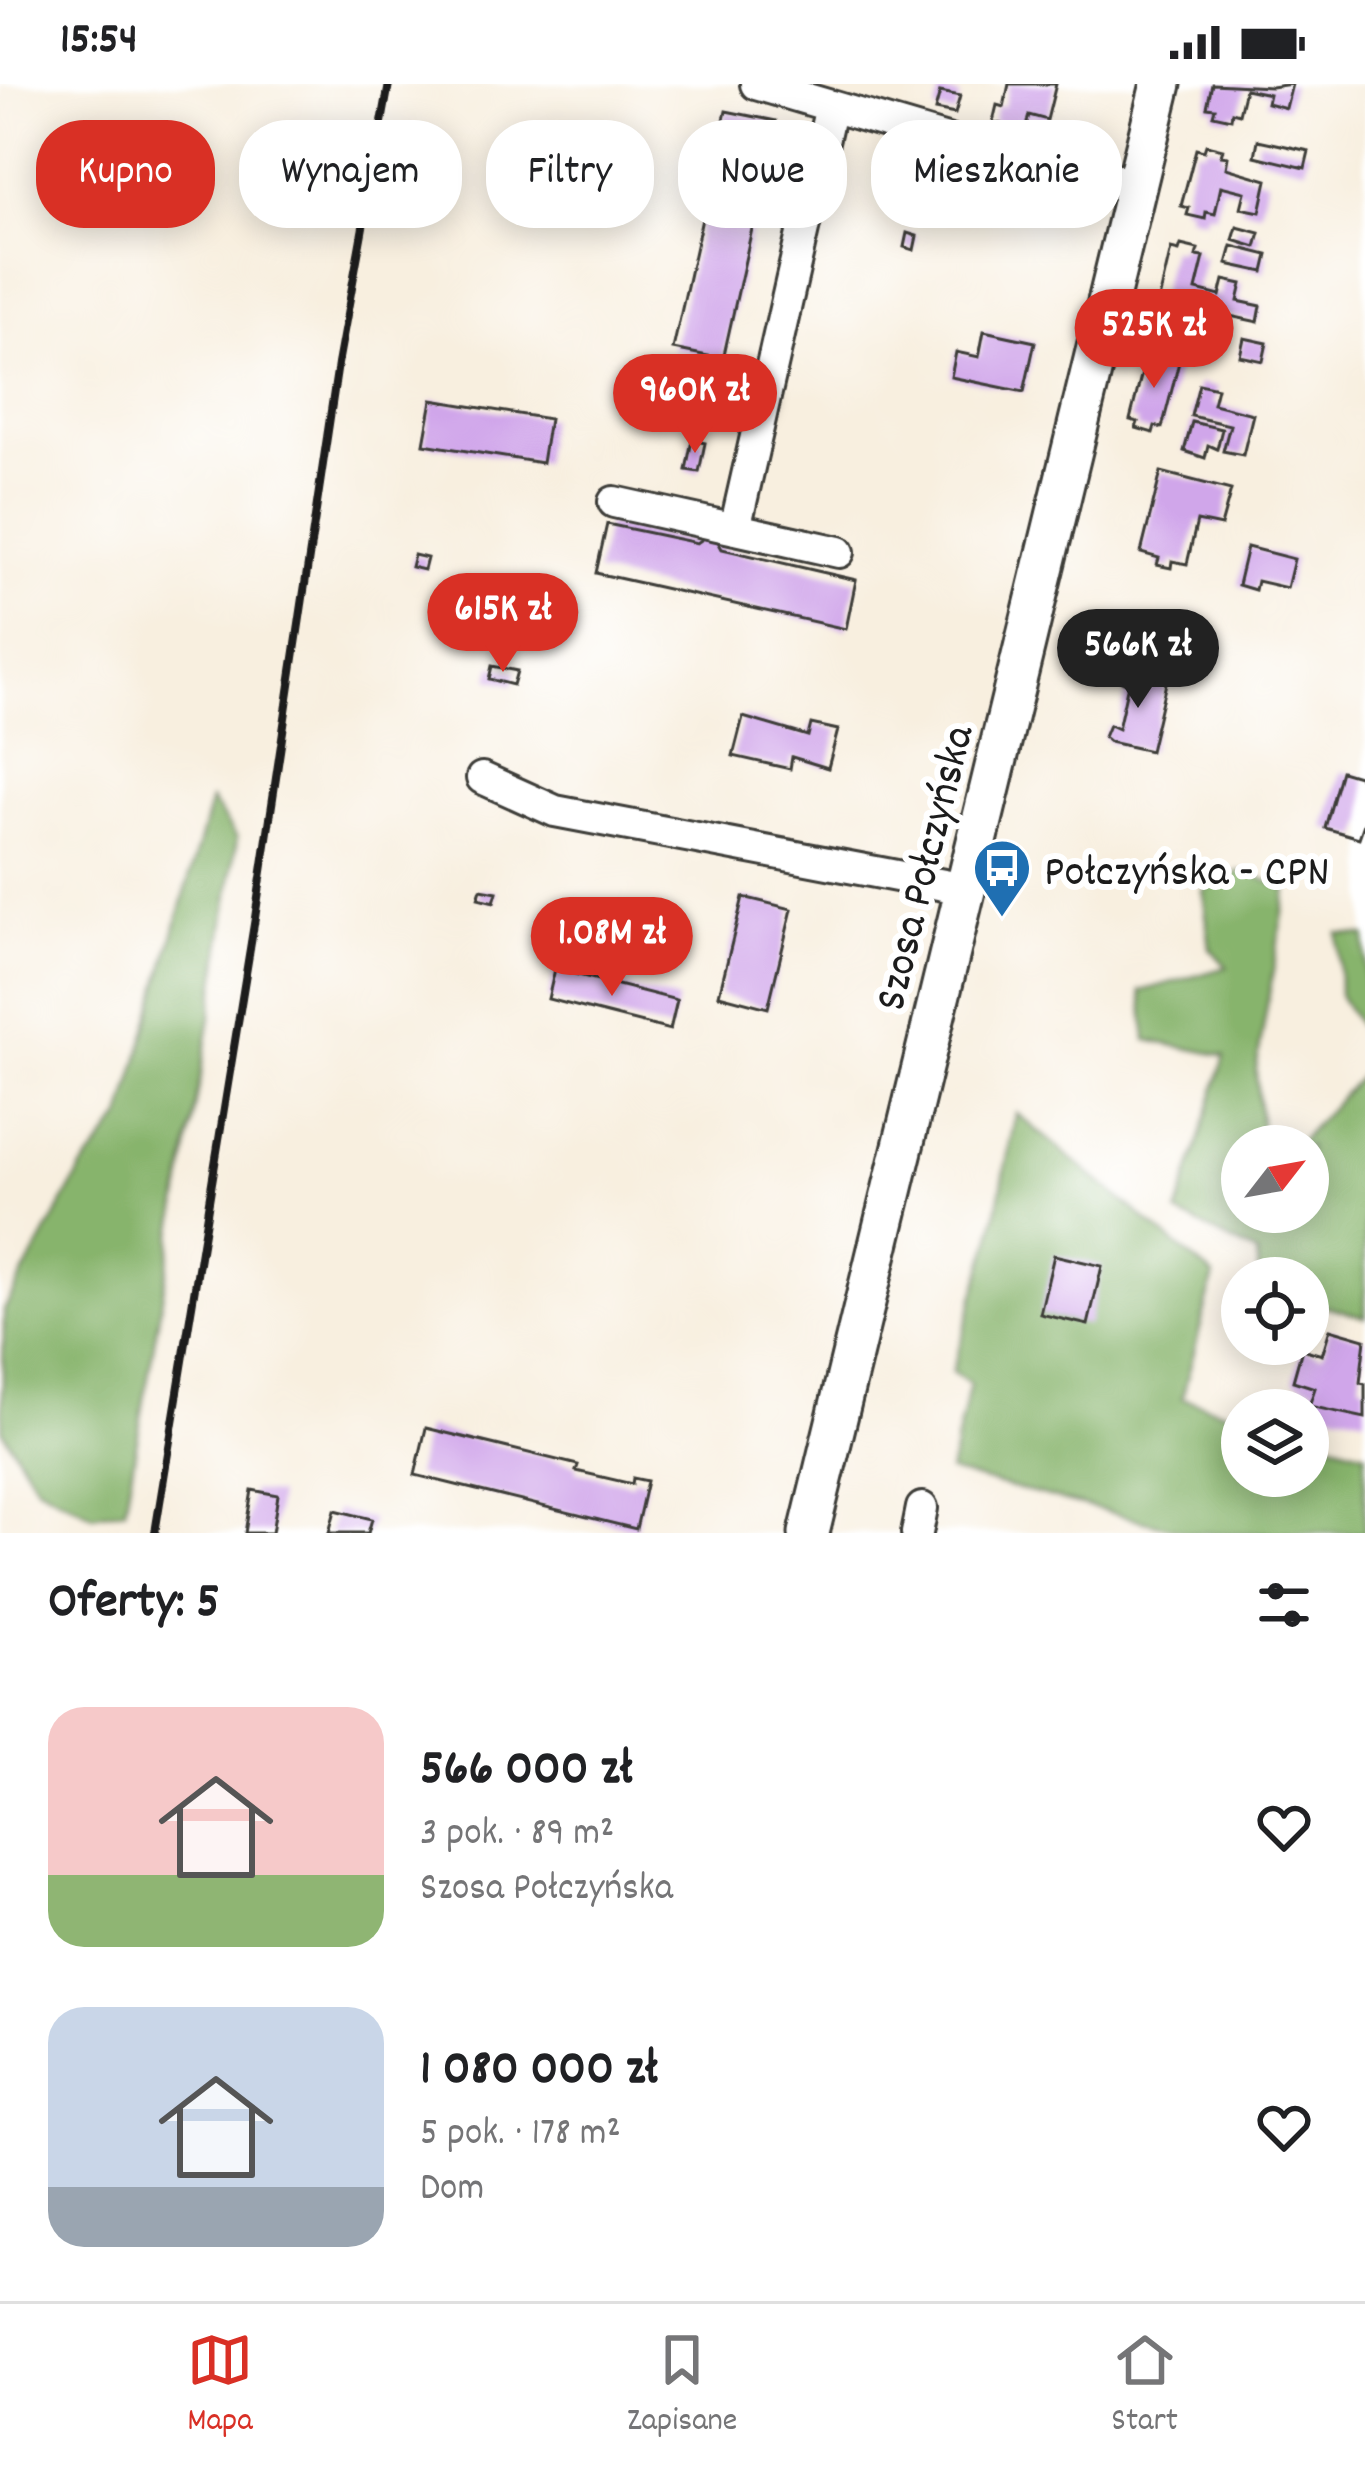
<!DOCTYPE html>
<html lang="pl">
<meta charset="utf-8">
<style>
body{margin:0;font-family:Dekko,sans-serif;background:#f2f2f2;color:#202124;height:100vh;display:flex;flex-direction:column;font-size:45px;white-space:nowrap}
*{box-sizing:border-box;margin:0}
p{font-size:39px;color:#757577}
.icon{flex:none;width:66px;height:66px;fill:none;stroke:currentColor;stroke-width:2;stroke-linecap:round;stroke-linejoin:round}
.map{position:relative;height:1449px;overflow:hidden}
.panel{display:flex;flex-direction:column;background:#fff;flex:1}
.panel>*{flex:none}
.hud{position:absolute;left:36px;top:36px;width:1293px;height:108px;display:flex;gap:24px}
.needle{width:78px;rotate:59deg}
.buttons{position:absolute;left:1221px;top:1041px;display:grid;gap:24px}
.buttons a{display:grid;place-items:center;width:108px;height:108px;border-radius:50%;background:#fff;box-shadow:0 6px 30px #0003;font-size:60px}
.price{position:absolute;translate:-50% -102px;padding:0 27px;border-radius:42px;background:#d93025;color:#fff;font-size:39px;line-height:78px;filter:drop-shadow(0 3px 6px #0008)}
.price::after{content:'';position:absolute;left:50%;top:72px;width:36px;height:27px;margin-left:-18px;background:inherit;clip-path:polygon(0 0,100% 0,50% 100%)}
.price.current{background:#222;color:#fff}
ul{padding:0;list-style:none}
li{display:flex;align-items:center;gap:36px;height:300px;padding:0 48px}
li span{display:grid;place-items:center;flex:none;width:336px;height:240px;border-radius:36px;color:#555}
li>.icon{margin-inline-start:auto}
span .icon{width:144px;height:144px;fill:#fffc;stroke-width:1}
li b{font-size:51px}
h2{display:flex;justify-content:space-between;align-items:center;height:144px;padding:0 48px;font-size:51px}
.chip{padding:0 42px;border-radius:48px;background:#fff;box-shadow:0 6px 30px #0003;font-size:42px;line-height:108px}
.chip.current{background:#d93025;color:#fff}
.status{display:flex;justify-content:space-between;align-items:center;height:84px;padding:0 60px;background:#fff;direction:ltr}
.status svg{height:33px;fill:currentColor}
.menu{display:flex;justify-content:space-around;align-items:center;height:168px;border-top:3px solid #e0e0e0;background:#fff;font-size:33px;color:#757577}
.menu a{display:grid;justify-items:center;gap:6px}
.menu .current{color:#d93025}
.map>svg:first-child{display:block}
.forest{fill:#87b46c;stroke:#526844;stroke-width:3}
.building{fill:#d0a6ea}
.lines{fill:none;stroke-linecap:round;stroke-linejoin:round}
.minor-casing{stroke:#3d3c39;stroke-width:36}
.major-casing{stroke:#3d3c39;stroke-width:45}
.minor{stroke:#fff;stroke-width:30}
.major{stroke:#fff;stroke-width:39}
.rail{stroke:#1c1c1c;stroke-width:8}
.labels{text-anchor:middle;stroke-width:12;stroke-linejoin:round;paint-order:stroke}
.street-label{font-size:45px;fill:#1c1c1c;stroke:#fff}
.poi-label{font-size:45px;fill:#1c1c1c;stroke:#fff;text-anchor:start}
</style>
<div class="status"><b>15:54</b><svg viewBox="0 0 49 12"><path d="M0 12V9h3v3zM5 12V6h3v6zM10 12V3h3v9zM15 12V0h3v12zM26 1h20v11H26zM47 4h2v5h-2z"/></svg></div>
<div class="map">
<svg width="1365" height="1449" viewBox="0 0 1365 1449">
<rect width="100%" height="100%" fill="#fff"/>
<filter id="ink" filterUnits="userSpaceOnUse"><feTurbulence type="fractalNoise" baseFrequency=".00833" numOctaves="2"/><feDisplacementMap in="SourceGraphic" scale="24" xChannelSelector="R" yChannelSelector="G"/><feConvolveMatrix kernelMatrix="1 2 1 2 8 2 1 2 1" color-interpolation-filters="sRGB"/></filter>
<filter id="wash" filterUnits="userSpaceOnUse"><feTurbulence type="fractalNoise" baseFrequency=".004" numOctaves="4" result="noise"/><feDisplacementMap in="SourceGraphic" scale="48" xChannelSelector="R" yChannelSelector="G"/><feGaussianBlur stdDeviation="2.7" result="paint"/><feColorMatrix in="noise" values="0 0 0 0 0 0 0 0 0 0 0 0 0 0 0 0 0 1.4 0 .05"/><feComposite in="paint" operator="in"/></filter>
<g filter="url(#wash)">
<rect width="100%" height="100%" fill="#f8efdf"/>
<path class="forest" d="M211,716L237,754L211,934L125,1425L93,1431L36,1401L2,1346L4,1226L81,1086L122,1034Z
M1238,788L1255,791L1287,806L1256,986L1262,1062H1242V1128H1308V1062H1295L1365,986V1233L1308,1217V1194H1259L1257,1170L1177,1130L1225,972L1147,956L1141,907L1227,883L1210,864L1203,806Z
M1338,849L1365,852V952L1339,911Z
M1016,1029L1214,1192L1182,1314L1242,1332V1392H1308V1352L1365,1368V1449H1192L949,1388L970,1300L952,1288L992,1152Z"/>
<g id="blocks">
<path class="building" d="M1009,0H1056L1047,36L1029,31L1025,46L993,38L997,21L1004,23Z
M1212,0L1271,3L1292,0L1286,24L1267,19L1269,10L1245,5L1239,30L1232,28L1231,35L1213,31L1215,24L1207,23Z
M940,8L960,12L955,30L935,26Z
M726,27L776,37L723,275L673,265Z
M1258,56L1309,67L1305,84L1255,72Z
M1206,61L1223,65L1221,72L1228,73L1226,84L1267,96L1260,128L1241,124L1245,108L1221,102L1215,130L1206,128L1205,135L1187,131L1189,124L1181,122L1196,65L1204,67Z
M1237,143L1260,149L1256,163L1233,156Z
M907,149L917,152L914,166L904,163Z
M1181,161L1198,165L1196,172L1204,173L1196,206L1220,212L1224,196L1242,200L1238,217L1261,222L1258,238L1216,229L1218,221L1194,216L1188,240L1180,238L1178,245L1162,241L1163,234L1155,232L1163,199L1171,165L1179,167Z
M1232,162L1268,171L1264,188L1227,180Z
M984,247L1035,258L1024,308L951,293L956,268L979,273Z
M1244,254L1267,259L1263,277L1240,272Z
M1156,265L1173,269L1171,276L1179,278L1162,344L1155,342L1153,349L1136,344L1138,338L1130,336L1147,269L1154,271Z
M1199,300L1217,304L1213,320L1253,330L1243,371L1223,367L1230,341L1191,332Z
M432,316L549,335L542,379L424,360Z
M1192,338L1222,345L1217,365L1208,361L1205,374L1184,367Z
M692,356L705,359L699,388L686,386Z
M1161,388L1231,406L1221,442L1197,437L1187,480L1172,477L1171,484L1157,481L1159,474L1141,469Z
M607,440L697,459L707,452L716,454L722,465L856,496L846,545L596,489Z
M1247,463L1294,475L1287,504L1257,497L1255,506L1238,501Z
M414,471L427,474L424,486L411,483Z
M492,582L517,587L513,601L489,595Z
M1122,585L1167,595L1150,667L1110,658L1104,653L1109,641L1118,645L1128,600L1117,595Z
M743,633L808,652L811,640L838,646L828,684L792,673L790,685L733,672Z
M1341,687L1365,694V737L1359,754L1325,744Z
M481,805L497,808L494,818L478,814Z
M743,813L792,825L768,924L719,911Z
M555,885L677,916L670,946L548,915Z
M1054,1171L1102,1182L1088,1241L1040,1230Z
M1330,1245L1365,1255L1360,1299L1365,1300V1334L1309,1322L1315,1304L1293,1297L1302,1265L1322,1271Z
M426,1344L578,1381L576,1387L632,1400L633,1394L647,1397L636,1445L415,1391Z
M252,1406L278,1411L272,1449H245Z
M335,1426L372,1435L368,1449H329Z"/>
</g>
</g>
<g filter="url(#ink)">
<use href="#blocks" fill-opacity="0" stroke="#3d3c39" stroke-width="3"/>
<g class="lines">
<defs>
<path id="minor" d="M756,0L977,65L1136,100
M614,418L839,468
M735,445L831,22
M482,694L555,727L965,805
M917,1449L922,1424"/>
<path id="major" d="M809,1449L1161,0"/>
</defs>
<use href="#minor" class="minor-casing"/>
<use href="#major" class="major-casing"/>
<use href="#minor" class="minor"/>
<use href="#major" class="major"/>
<path class="rail" d="M155,1449L255,834L338,280L389,0"/>
</g>
</g>
<defs>
<symbol id="bus-pin" viewBox="-11 -11 22 30"><path d="M0 17L-7.5 6A9.5 9.5 0 1 1 7.5 6Z" fill="#1f6fb2" stroke="#fff"/><path d="M-5-6H5V4H4V6H2V4H-2V6H-4V4H-5ZM-3.5-4V0h7V-4ZM-3.5 1.2v1.5H-2V1.2ZM2 1.2v1.5H3.5V1.2Z" fill="#fff"/></symbol>
</defs>
<g fill-rule="evenodd">
<use href="#bus-pin" x="969" y="751" width="66" height="90"/>
</g>
<g class="labels">
<g class="street-label">
<text transform="translate(921 783) rotate(-76)" y="16">Szosa Połczyńska</text>
</g>
<g class="poi-label">
<text x="1044" y="800">Połczyńska - CPN</text>
</g>
</g>
</svg>
<div class="buttons">
<a><svg class="needle" viewBox="-14 -14 28 28"><path d="M0-13l5 13h-10z" fill="#e53935"/><path d="M0 13l5-13h-10z" fill="#757577"/></svg></a>
<a><svg class="icon" aria-label="locate" viewBox="0 0 24 24"><circle cx="12" cy="12" r="6"/><path d="M12 2v4M12 18v4M2 12h4M18 12h4"/></svg></a>
<a><svg class="icon" aria-label="layers" viewBox="0 0 24 24"><path d="M12 4l9 5-9 5-9-5zM3 14l9 5 9-5"/></svg></a>
</div>
<b class="price" style="left:1154px;top:307px">525K zł</b>
<b class="price" style="left:695px;top:372px">960K zł</b>
<b class="price" style="left:503px;top:591px">615K zł</b>
<b class="price current" style="left:1138px;top:627px">566K zł</b>
<b class="price" style="left:612px;top:915px">1.08M zł</b>
<div class="hud">
<a class="chip current">Kupno</a>
<a class="chip">Wynajem</a>
<a class="chip">Filtry</a>
<a class="chip">Nowe</a>
<a class="chip">Mieszkanie</a>
</div>
</div>
<section class="panel">
<h2>Oferty: 5<svg class="icon" aria-label="filters" viewBox="0 0 24 24"><path d="M4 7h16M4 17h16"/><circle cx="9" cy="7" r="2"/><circle cx="15" cy="17" r="2"/></svg></h2>
<ul>
<li><span style="background:linear-gradient(#f6c9c9 70%,#8fb573 0)"><svg class="icon" aria-label="home" viewBox="0 0 24 24"><path d="M3 11l9-7 9 7M6 9v11h12V9"/></svg></span><div><b>566 000 zł</b><p>3 pok. · 89 m²</p><p>Szosa Połczyńska</p></div><svg class="icon" aria-label="heart" viewBox="0 0 24 24"><path d="M12 20l-8-8c-3-5 5-10 8-4 3-6 11-1 8 4z"/></svg></li>
<li><span style="background:linear-gradient(#c9d6e8 75%,#9aa5b1 0)"><svg class="icon" aria-label="home" viewBox="0 0 24 24"><path d="M3 11l9-7 9 7M6 9v11h12V9"/></svg></span><div><b>1 080 000 zł</b><p>5 pok. · 178 m²</p><p>Dom</p></div><svg class="icon" aria-label="heart" viewBox="0 0 24 24"><path d="M12 20l-8-8c-3-5 5-10 8-4 3-6 11-1 8 4z"/></svg></li>
</ul>
</section>
<nav class="menu">
<a class="current"><svg class="icon" aria-label="map" viewBox="0 0 24 24"><path d="M3 6l6-2 6 2 6-2v14l-6 2-6-2-6 2zM9 4v14M15 6v14"/></svg>Mapa</a>
<a><svg class="icon" aria-label="saved" viewBox="0 0 24 24"><path d="M7 4h10v16l-5-4-5 4z"/></svg>Zapisane</a>
<a><svg class="icon" aria-label="home" viewBox="0 0 24 24"><path d="M3 11l9-7 9 7M6 9v11h12V9"/></svg>Start</a>
</nav>
